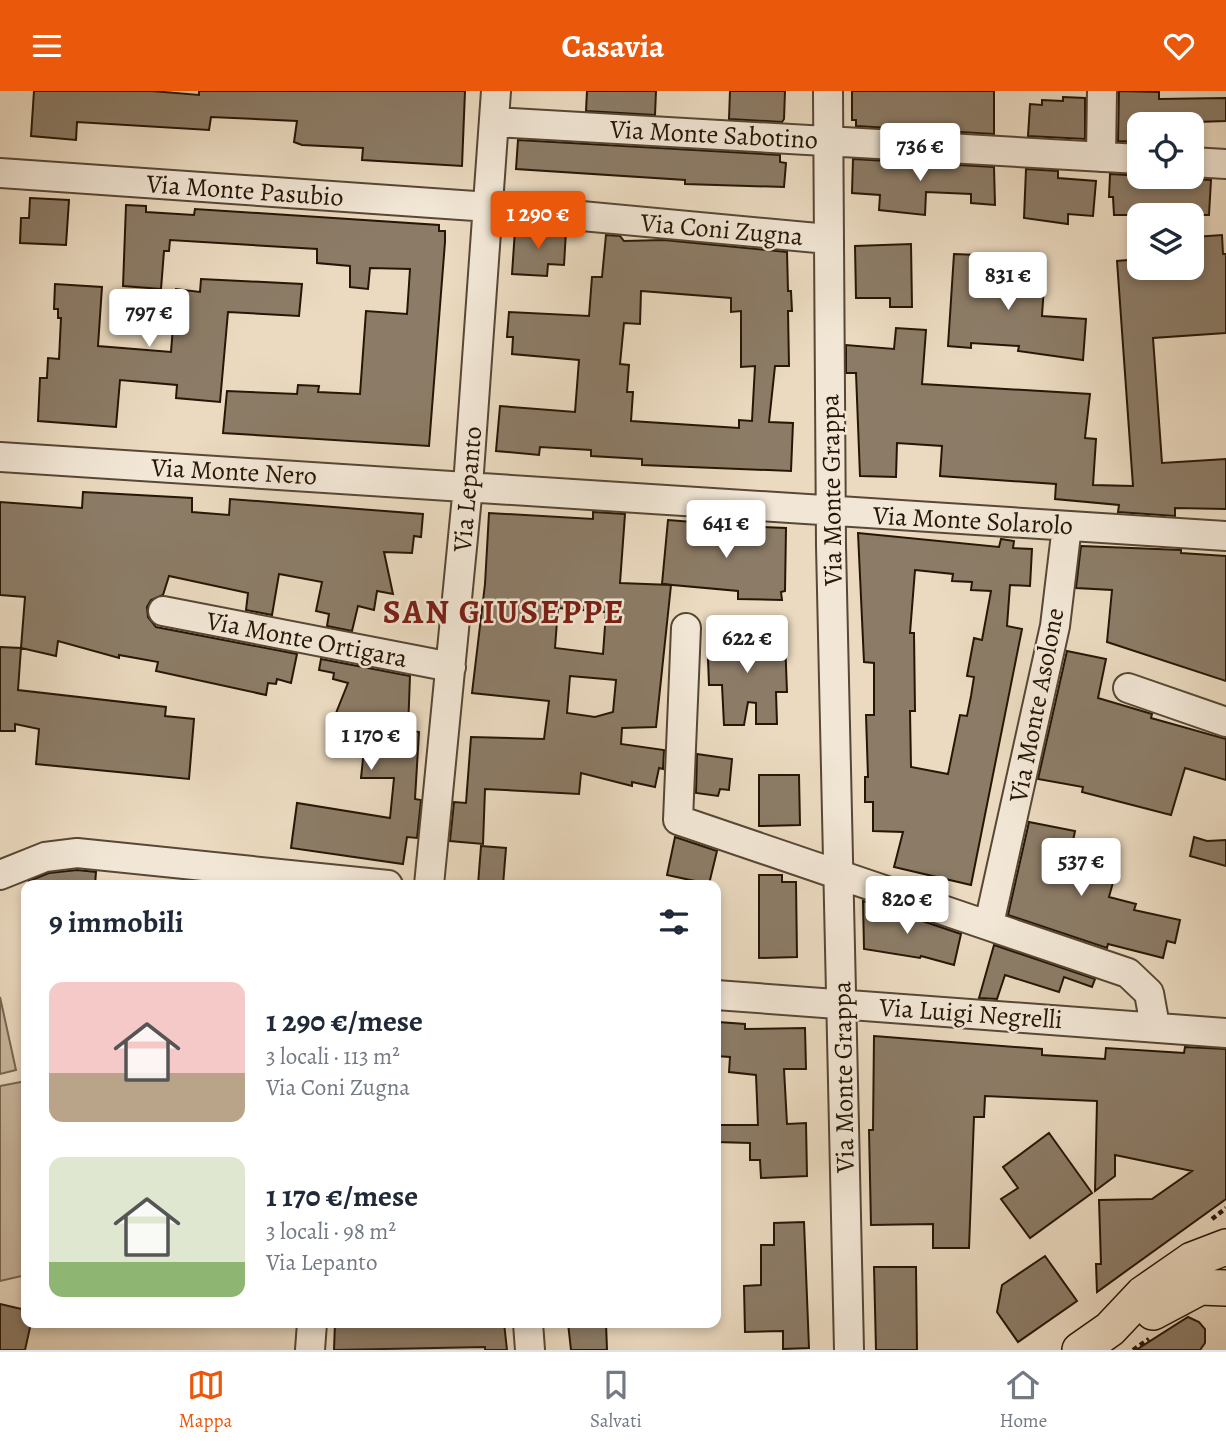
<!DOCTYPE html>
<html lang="it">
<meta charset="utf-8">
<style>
body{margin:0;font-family:Alegreya,serif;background:#f6f6f7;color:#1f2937;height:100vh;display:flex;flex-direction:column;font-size:26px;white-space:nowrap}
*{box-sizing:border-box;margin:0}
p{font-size:23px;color:#747a83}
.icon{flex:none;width:38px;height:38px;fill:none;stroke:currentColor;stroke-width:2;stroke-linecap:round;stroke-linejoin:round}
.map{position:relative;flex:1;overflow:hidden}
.details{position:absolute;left:21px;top:789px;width:700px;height:448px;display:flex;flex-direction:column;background:#fff;border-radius:14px;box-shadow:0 4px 10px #0003}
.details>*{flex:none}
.fabs{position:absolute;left:1127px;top:21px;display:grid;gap:14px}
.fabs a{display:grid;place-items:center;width:77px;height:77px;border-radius:14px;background:#fff;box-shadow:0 4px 10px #0003;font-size:35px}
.price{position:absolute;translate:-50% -60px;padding:0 16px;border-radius:7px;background:#fff;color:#222;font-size:23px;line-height:46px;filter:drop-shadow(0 2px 4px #0008)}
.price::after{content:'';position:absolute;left:50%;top:42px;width:21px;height:16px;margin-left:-10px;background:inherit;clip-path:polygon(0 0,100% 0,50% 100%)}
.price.selected{background:#ea580c;color:#fff}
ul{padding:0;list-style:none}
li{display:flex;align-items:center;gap:21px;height:175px;padding:0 28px}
li span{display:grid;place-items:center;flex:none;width:196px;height:140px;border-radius:14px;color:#555}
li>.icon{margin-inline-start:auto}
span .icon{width:84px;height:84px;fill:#fffc;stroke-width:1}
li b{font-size:30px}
h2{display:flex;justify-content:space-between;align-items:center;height:84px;padding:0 28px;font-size:30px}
header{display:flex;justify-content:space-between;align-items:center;height:91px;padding:0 28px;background:#ea580c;color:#fff;font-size:32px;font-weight:700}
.menu{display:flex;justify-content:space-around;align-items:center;height:98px;border-top:2px solid #e0e1e3;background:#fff;font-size:19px;color:#747a83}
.menu a{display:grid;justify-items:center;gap:4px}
.menu .selected{color:#ea580c}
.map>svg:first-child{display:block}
.green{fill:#cab9a0;stroke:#786853;stroke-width:2}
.building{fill:#8c7c67;stroke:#261606;stroke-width:2;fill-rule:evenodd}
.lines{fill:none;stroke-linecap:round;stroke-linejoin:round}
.minor-casing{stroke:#574734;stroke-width:32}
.major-casing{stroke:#261606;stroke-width:38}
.path{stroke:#261606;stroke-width:4.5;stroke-dasharray:5 3.5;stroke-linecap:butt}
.minor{stroke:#f2e7d6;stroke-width:28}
.major{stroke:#ebdac0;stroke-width:35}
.labels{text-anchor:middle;stroke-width:5;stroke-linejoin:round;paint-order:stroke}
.street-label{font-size:26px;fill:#261606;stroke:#f2e7d6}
.district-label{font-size:33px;font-weight:bold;letter-spacing:2px;fill:#7a1f14;stroke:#f2e7d6}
</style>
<header><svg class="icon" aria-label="menu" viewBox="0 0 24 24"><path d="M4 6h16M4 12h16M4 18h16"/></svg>Casavia<svg class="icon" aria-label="heart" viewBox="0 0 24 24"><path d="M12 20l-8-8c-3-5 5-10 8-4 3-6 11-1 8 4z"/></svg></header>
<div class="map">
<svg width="1226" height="1259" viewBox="0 0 1226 1259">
<rect width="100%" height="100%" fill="#ebdac0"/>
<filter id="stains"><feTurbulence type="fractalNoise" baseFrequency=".00286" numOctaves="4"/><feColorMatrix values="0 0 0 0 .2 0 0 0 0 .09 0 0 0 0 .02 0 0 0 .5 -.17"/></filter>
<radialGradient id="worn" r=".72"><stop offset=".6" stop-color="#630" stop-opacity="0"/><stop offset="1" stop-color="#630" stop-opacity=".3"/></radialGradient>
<path class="green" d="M0,906L16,979L0,983Z
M26,990V1184L0,1190V995Z"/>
<path class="building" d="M34,0H152L199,4V0H465L462,75L362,69L363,57L302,54L294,51L297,30L211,26L209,39L77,31L76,49L31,45Z
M587,0H656L655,24L586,20Z
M730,0H785L784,28L782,31L729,28Z
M852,0H994V43L856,35V29H852Z
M1119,0L1159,1V8L1226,7V30L1139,33V51L1118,50Z
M1063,6L1085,7V48L1028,45L1030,13L1042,14V9L1063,10Z
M518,49L780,64V71L786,72L784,96L685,93V89L516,78Z
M853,68L994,76L995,114L971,112V103L926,101L925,124L879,119L880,104L852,102Z
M1026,78L1058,80V87L1096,90L1093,125L1068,123V133L1024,127Z
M1110,83L1211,89L1209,124H1114L1113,106H1109Z
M30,107L69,109L66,154L20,152L21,127H29Z
M126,114L146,115V121L194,124L195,118L439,134V140H445V151L429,355L223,342L227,300L297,303L298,294L319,295L318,301L360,303L366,220L407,223L410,178L370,177L368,198L350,196V175L317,172V158L170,149L169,160H164L161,198L123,195Z
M515,139L566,140L564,174L548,173L547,185L512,183Z
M606,144L620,145L624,150L664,149L787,161L788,200H791L792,220H788L789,275H775L769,331L793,332L791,380L642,374V368L591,365V359L540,356L539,364L496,360L500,315L575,321L579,269L512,263L513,246H507L509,221L589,225L592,186H602ZM641,200L731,207V221L741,220V276L755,275L752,330L739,329V337L631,330L633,301H627L629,274L620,273L624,232L640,233Z
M1222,144L1223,163H1226V242L1153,247L1162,372L1226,368V418L1175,417V425L1118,421L1119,414L1055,408L1056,393L940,385L942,355L897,352L896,386L860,385L856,282H846V254L894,258L896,237L926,239L922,293L1090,303L1085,347L1096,348L1093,394L1133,395L1117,170L1139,168V177H1192L1194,146Z
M911,153L912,216H890V207H856L855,155Z
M954,163L977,164V175L1045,180L1042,225L1086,228L1083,269L1018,260L1019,255L971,252V257L948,255Z
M201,188L302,193L299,225L228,221L220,311L176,307L177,294L120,289L116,336L38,330L40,287H47L48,267L59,268L61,227H58V218H54L55,193L102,196L98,255L171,261L176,198L200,201Z
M83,401L192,407V421L229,424L230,408L423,423L421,446L414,445L412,462L384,461L393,503L377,500L374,519L358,515L352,540L327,535L329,523L316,520L322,491L279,483L272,524L246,519L248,502L169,485L163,504L151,509L147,516L148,526L156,536L297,563L291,592L277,588L276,593L268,592L266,604L156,580L158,571L119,564V567L58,550L56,565L21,557L25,506L0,504V411L82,417Z
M593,421L625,423L620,492L671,494L656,636L622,637L621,653L664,659L663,678L659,677L655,696L632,691V695L581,682L579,703L485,698L483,753L450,750L454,711L466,712L471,646L544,648L549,610L472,602L485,493L489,422L593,428ZM558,517L606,521L603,563L555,557ZM570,585L616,589L613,621L595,626L567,622Z
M668,429L717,433L716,442H758L759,436L786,437L785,500L781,501L782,509L738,508V500L662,493Z
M858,442L999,456L1001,448L1014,450L1013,457L1032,458L1030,495L1010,494L1007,535L1022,538L971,794L894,776L903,741L873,740V711H865V686H868L866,624H874V572L864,571ZM915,479L953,483L952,490L972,491L971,499L991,500L982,549L974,547L967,585L974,586L971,605L967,625L960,624L948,683L911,676L910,620H915L914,542H910Z
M1081,455L1181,459V462L1226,465V590L1107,551L1112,499L1076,497Z
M748,540L749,549L785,548L787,601H776L777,633H756V612L748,611L744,634H724L722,594H709L707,542Z
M0,556L21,557L18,599L166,616L165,625L194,628L189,688L36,673L39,638L15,633V640H0Z
M1067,560L1106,568L1098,607L1152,623L1151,627L1226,648V689L1185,677L1171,724L1082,701L1083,696L1038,688Z
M321,568L410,585L408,639L419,641L415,708L421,709L417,747L407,746L403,773L291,757L297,712L390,727L394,687H361L367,630L336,622L348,592L333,588L334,582L319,579Z
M697,663L732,668L729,699L720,698L718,705L696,702Z
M759,684H799L800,734L759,735Z
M1029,731L1075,740L1069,769L1115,784L1109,806L1136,813L1134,819L1180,829L1175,852L1167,850L1163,867L1108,853L1107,857L1008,824Z
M675,746L717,760L709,793L667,784Z
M1194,746L1207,750L1226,749V775L1190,765Z
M481,755L506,757L503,794H478Z
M77,779L96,781L95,794H28L29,790L49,782Z
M759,784H782V791H796L797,866L759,867Z
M863,810L961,843L954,874L921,865L920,867L864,858Z
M994,854L1095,888L1092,896L1064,886L1059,901L1005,884L997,908L979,907Z
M718,931L745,933V938L805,937L806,978H784L787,1033L806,1032L807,1085L761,1087L760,1069H750V1052L716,1051V1034H758L756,984L729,981L730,966L716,965Z
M874,945L1042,958V964L1105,968L1106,957L1184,962L1185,956L1226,958V1108L1097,1201L1096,1173H1101L1099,1109L1152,1108L1192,1080L1115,1064V1085L1095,1100L1097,1010L985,1005L984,1026H974L969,1157H933V1133L871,1134L869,1039H873Z
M1049,1042L1092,1102L1030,1147L1001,1108L1018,1097L1003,1076Z
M804,1131L809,1257L783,1258V1240L745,1241L744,1195L761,1194V1154H774V1132Z
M1045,1165L1077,1210L1018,1251L997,1221L1002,1194Z
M874,1176H916L917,1259H876Z
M0,1213L26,1219V1232H31L25,1259H0Z
M1188,1226L1199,1231L1205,1238V1252L1200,1259H1136Z
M335,1232H504L507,1259H485V1256L334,1259Z
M568,1232H606L607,1259H571Z"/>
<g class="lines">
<defs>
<path id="minor" d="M828,0L831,455L849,1259
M494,31L1139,68
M1101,66L1102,0
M1192,71L1226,73
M0,82L475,115L828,148
M0,366L1226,445
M163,520L451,576
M686,537L678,729L1128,882L1149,902L1155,935
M1128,597L1226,631
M0,784L45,766L77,762L388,794
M429,794L468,395L496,0
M989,833L1055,535L1067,435
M716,904L1226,942
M528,1232L530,1259
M310,1259L312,1232"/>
<path id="major" d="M1153,1221L1200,1196L1226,1197
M1080,1259L1110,1238L1143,1203L1192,1169L1226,1156"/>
</defs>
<use href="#minor" class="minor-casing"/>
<use href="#major" class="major-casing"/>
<path class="path" d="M1212,1128L1226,1117
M1133,1259L1149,1248"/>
<use href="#minor" class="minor"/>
<use href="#major" class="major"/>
</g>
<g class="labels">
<g class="street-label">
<text transform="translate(714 43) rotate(3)" y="9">Via Monte Sabotino</text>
<text transform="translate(245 99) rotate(4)" y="9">Via Monte Pasubio</text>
<text transform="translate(722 138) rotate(5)" y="9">Via Coni Zugna</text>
<text transform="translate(234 380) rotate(3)" y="9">Via Monte Nero</text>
<text transform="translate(467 398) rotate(-85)" y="9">Via Lepanto</text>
<text transform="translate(831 399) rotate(-91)" y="9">Via Monte Grappa</text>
<text transform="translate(973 429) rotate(3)" y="9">Via Monte Solarolo</text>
<text transform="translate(307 548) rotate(11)" y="9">Via Monte Ortigara</text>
<text transform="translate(1036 614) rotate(-79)" y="9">Via Monte Asolone</text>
<text transform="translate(971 922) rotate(4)" y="9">Via Luigi Negrelli</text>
<text transform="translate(843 986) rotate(-91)" y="9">Via Monte Grappa</text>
</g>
<g class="district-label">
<text x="504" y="532">SAN GIUSEPPE</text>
</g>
</g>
<rect width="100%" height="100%" filter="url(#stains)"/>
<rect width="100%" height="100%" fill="url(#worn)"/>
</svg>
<div class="fabs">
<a><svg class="icon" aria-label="locate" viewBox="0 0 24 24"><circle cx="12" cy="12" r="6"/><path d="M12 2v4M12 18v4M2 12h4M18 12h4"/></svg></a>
<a><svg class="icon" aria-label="layers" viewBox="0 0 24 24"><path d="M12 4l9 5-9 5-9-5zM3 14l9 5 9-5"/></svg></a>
</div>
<b class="price" style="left:920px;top:92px">736 €</b>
<b class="price selected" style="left:538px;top:160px">1 290 €</b>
<b class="price" style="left:1008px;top:221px">831 €</b>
<b class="price" style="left:149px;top:258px">797 €</b>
<b class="price" style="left:726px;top:469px">641 €</b>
<b class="price" style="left:747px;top:584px">622 €</b>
<b class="price" style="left:371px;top:681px">1 170 €</b>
<b class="price" style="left:1081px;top:807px">537 €</b>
<b class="price" style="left:907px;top:845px">820 €</b>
<section class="details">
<h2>9 immobili<svg class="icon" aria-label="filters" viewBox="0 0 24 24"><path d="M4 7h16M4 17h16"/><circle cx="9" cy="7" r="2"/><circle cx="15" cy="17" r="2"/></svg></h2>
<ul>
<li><span style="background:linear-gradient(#f6c9c9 65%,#b9a48a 0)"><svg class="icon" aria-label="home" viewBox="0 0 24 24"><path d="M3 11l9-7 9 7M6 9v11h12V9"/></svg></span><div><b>1 290 €/mese</b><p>3 locali · 113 m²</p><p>Via Coni Zugna</p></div></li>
<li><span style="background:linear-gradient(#dfe7d0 75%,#8fb573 0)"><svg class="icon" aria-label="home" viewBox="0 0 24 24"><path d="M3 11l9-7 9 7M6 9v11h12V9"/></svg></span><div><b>1 170 €/mese</b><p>3 locali · 98 m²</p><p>Via Lepanto</p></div></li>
</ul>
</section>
</div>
<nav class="menu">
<a class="selected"><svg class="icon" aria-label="map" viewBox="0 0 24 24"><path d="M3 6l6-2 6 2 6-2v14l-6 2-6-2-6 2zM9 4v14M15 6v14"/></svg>Mappa</a>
<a><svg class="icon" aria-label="saved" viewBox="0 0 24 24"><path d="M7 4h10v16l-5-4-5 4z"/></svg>Salvati</a>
<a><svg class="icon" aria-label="home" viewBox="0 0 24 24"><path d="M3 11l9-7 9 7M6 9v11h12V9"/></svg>Home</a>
</nav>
